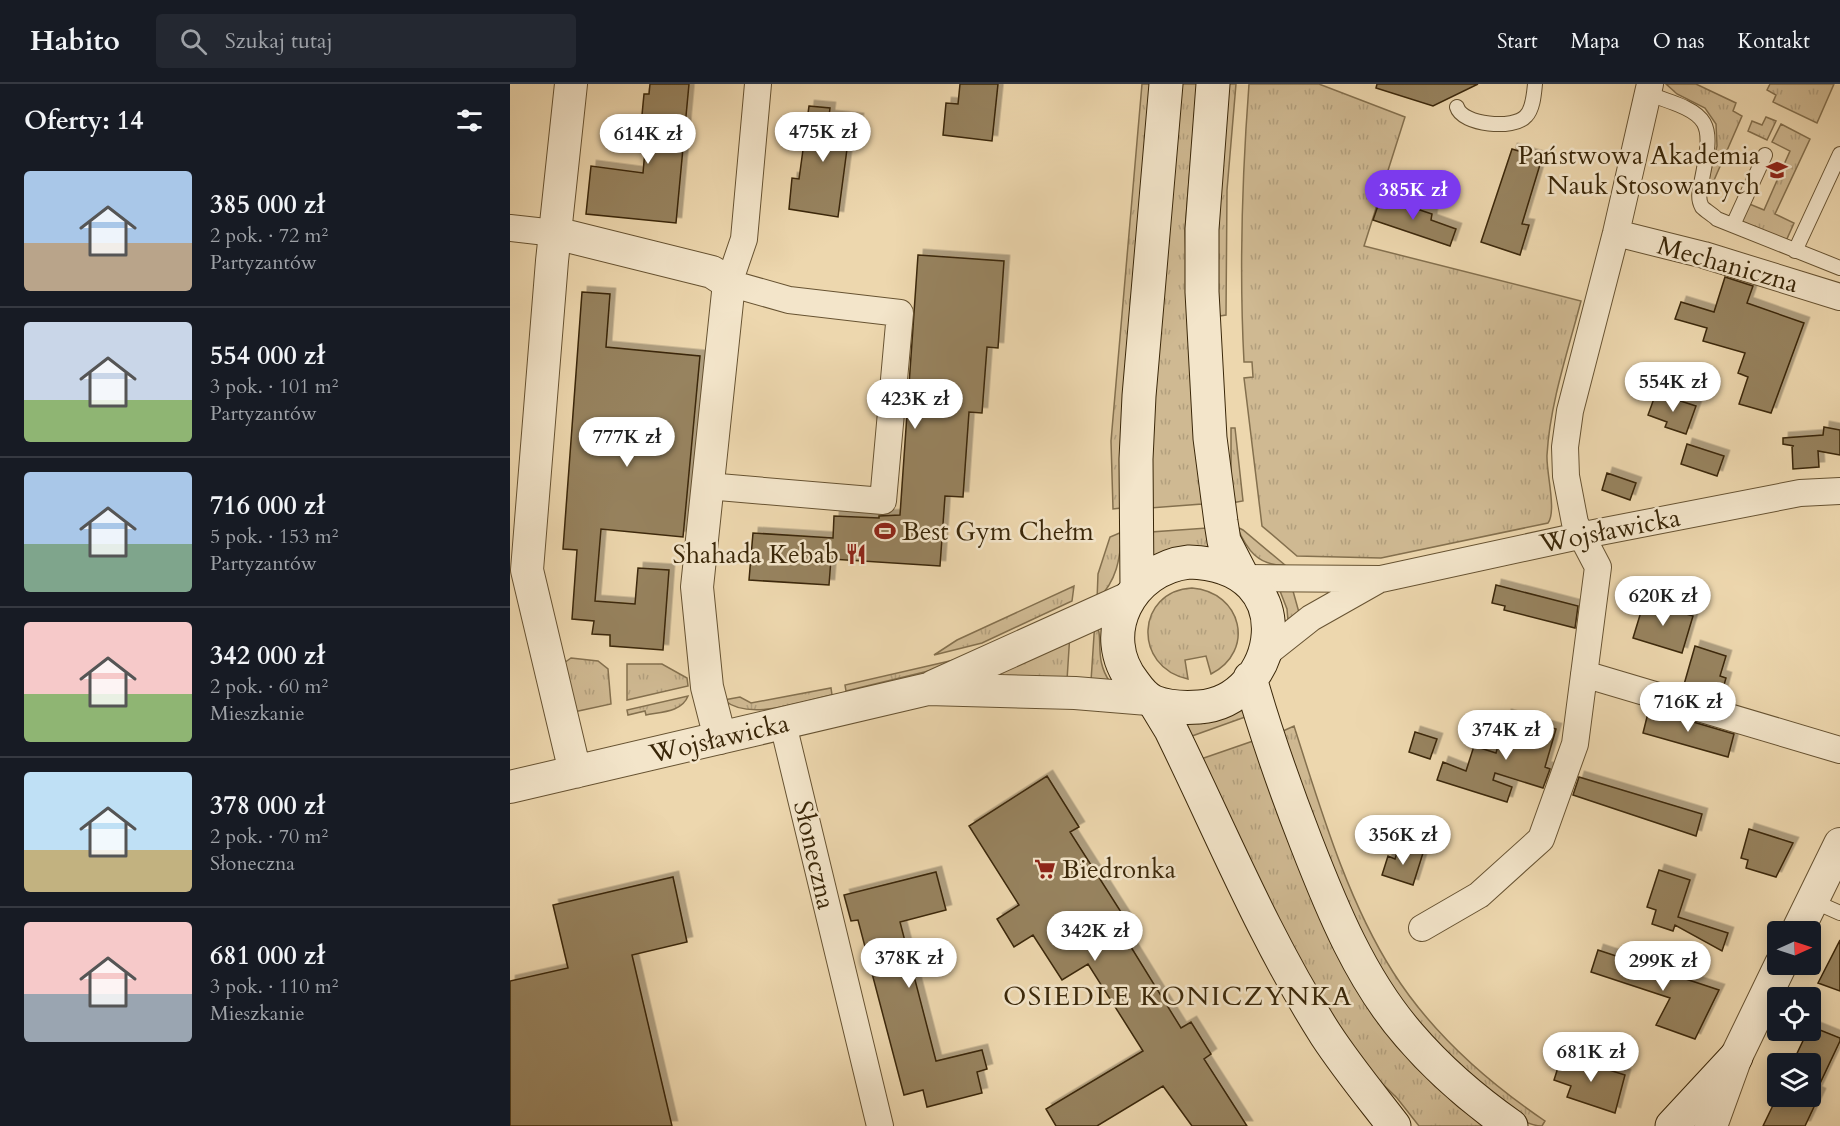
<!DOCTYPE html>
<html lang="pl">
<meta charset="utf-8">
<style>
body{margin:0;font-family:Cardo,serif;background:#242831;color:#f1f3f6;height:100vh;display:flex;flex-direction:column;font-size:22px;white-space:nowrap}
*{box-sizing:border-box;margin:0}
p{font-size:20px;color:#9ea1a6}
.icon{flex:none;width:33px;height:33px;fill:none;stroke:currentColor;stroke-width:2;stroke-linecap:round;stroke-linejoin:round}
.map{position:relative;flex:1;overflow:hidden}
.drawer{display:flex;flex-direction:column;background:#171b24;width:510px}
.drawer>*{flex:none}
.needle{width:39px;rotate:87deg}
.tools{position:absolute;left:1257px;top:837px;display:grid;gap:12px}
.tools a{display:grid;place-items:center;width:54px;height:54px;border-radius:6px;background:#171b24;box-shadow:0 3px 15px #0003;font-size:30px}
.price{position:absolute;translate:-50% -51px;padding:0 14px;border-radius:21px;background:#fff;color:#222;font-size:20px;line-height:39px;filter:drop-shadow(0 2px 3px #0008)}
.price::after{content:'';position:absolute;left:50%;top:36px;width:18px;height:14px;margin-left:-9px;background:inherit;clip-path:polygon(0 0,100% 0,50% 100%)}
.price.on{background:#7c3aed;color:#fff}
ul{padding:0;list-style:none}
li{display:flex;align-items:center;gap:18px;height:150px;padding:0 24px}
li+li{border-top:2px solid #363941}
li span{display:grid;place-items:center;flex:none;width:168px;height:120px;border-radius:6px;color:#555}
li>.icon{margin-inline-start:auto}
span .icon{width:72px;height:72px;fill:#fffc;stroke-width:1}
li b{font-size:26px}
h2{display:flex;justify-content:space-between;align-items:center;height:72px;padding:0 24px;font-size:26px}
header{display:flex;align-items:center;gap:36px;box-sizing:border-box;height:84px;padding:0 30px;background:#171b24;border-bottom:2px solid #363941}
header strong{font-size:28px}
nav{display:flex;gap:33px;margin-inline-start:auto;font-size:21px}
.search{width:420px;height:54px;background:#242831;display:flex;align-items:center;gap:15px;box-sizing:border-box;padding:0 21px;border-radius:6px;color:#9ea1a6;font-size:22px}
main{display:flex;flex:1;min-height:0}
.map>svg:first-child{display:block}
.grass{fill:url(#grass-tufts);stroke:#84704e;stroke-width:1.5}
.building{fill:#97835f;stroke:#3a2709;stroke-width:1.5;filter:url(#shadow)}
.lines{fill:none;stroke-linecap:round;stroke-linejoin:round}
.service-casing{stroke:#675332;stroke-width:16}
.minor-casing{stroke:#675332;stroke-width:28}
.tertiary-casing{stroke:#675332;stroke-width:34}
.secondary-casing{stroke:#3a2709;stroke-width:35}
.service{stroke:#f3e5ca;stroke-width:14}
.minor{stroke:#f3e5ca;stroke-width:26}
.tertiary{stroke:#f3e5ca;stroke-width:32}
.secondary{stroke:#f3e5ca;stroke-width:33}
.labels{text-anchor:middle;stroke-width:5;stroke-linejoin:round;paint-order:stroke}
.poi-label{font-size:26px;fill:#3a2709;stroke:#f3e5ca;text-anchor:end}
.street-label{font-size:26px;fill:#3a2709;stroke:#f3e5ca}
.neighbourhood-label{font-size:27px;letter-spacing:1.5px;fill:#3a2709;stroke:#f3e5ca}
</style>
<header>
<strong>Habito</strong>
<div class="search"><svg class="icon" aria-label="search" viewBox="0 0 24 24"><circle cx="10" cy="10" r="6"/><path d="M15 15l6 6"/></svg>Szukaj tutaj</div>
<nav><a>Start</a><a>Mapa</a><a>O nas</a><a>Kontakt</a></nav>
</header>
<main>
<section class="drawer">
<h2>Oferty: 14<svg class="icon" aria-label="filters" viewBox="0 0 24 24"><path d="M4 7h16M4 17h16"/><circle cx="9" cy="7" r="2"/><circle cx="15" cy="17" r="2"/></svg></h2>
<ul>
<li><span style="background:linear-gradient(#a9c7e8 60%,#b9a48a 0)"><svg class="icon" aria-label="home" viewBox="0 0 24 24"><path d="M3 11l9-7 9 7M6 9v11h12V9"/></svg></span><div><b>385 000 zł</b><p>2 pok. · 72 m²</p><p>Partyzantów</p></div></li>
<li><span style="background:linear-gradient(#c9d6e8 65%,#8fb573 0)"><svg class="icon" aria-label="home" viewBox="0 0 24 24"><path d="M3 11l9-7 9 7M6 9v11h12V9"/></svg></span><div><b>554 000 zł</b><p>3 pok. · 101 m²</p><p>Partyzantów</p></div></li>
<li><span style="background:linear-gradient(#a9c7e8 60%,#7fa58c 0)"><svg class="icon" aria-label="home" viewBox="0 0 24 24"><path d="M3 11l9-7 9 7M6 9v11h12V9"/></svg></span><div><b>716 000 zł</b><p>5 pok. · 153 m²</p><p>Partyzantów</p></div></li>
<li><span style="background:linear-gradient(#f6c9c9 60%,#8fb573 0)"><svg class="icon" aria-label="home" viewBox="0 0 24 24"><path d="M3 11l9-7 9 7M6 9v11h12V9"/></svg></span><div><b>342 000 zł</b><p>2 pok. · 60 m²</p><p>Mieszkanie</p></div></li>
<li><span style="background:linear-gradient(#bfe0f5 65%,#c2b280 0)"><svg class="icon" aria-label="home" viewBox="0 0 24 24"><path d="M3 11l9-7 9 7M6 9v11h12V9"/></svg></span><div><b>378 000 zł</b><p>2 pok. · 70 m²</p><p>Słoneczna</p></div></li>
<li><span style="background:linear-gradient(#f6c9c9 60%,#9aa5b1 0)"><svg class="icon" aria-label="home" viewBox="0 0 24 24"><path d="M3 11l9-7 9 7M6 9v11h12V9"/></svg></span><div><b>681 000 zł</b><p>3 pok. · 110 m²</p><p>Mieszkanie</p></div></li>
</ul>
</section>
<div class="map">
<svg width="1330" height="1042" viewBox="0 0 1330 1042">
<defs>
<pattern id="grass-tufts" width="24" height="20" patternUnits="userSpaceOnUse" patternTransform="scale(1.5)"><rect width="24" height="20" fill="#cfb992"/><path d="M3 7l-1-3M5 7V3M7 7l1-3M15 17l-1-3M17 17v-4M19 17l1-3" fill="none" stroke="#b29f7d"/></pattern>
<filter id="shadow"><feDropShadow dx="5.5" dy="-5.5" stdDeviation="0" flood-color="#0004"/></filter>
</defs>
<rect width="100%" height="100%" fill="#edd7ae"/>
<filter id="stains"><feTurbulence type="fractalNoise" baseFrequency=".00333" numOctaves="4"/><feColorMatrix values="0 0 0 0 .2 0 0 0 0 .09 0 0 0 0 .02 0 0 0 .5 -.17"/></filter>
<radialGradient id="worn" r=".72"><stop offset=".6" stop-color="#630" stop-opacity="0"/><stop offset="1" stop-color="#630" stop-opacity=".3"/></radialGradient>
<path class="grass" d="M632,0H642L611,424L603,425L601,357Z
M668,0H687L675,146L679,256L692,420L640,424L639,380Z
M716,0H726L717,106L716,231L710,232L706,215V134Z
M739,0H809L895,33L854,162L1071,217C1058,267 1040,319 1037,371C1036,388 1047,427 1038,439L871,474L787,472L752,442L734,294L743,293L742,278H734C729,184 732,93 739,0Z
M1156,0H1186L1226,19L1223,27L1232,32L1198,110L1196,106L1207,62L1206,40L1195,24L1167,10Z
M1260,0H1324L1307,39L1263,18L1266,11L1257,6Z
M1256,33L1266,37L1257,56L1238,47L1242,37L1252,41Z
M1271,40L1300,55L1265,130L1284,139L1276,157L1228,136L1237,119L1254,126L1280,67L1262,58Z
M721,344H725L733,417L721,419Z
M727,443L733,446L775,481C748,482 737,466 727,443Z
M697,444L701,469L642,474L641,448Z
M612,448C610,475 607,497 587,516L588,490L600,453Z
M564,502L562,517L472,559L424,571L447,556Z
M682,504C732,508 746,567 701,590L696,572L675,576L678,595C622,583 626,507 682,504Z
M770,507H783L790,532L778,537L777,525Z
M585,536C595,554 583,574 600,598L581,597Z
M560,549L557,596L474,591Z
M457,573L435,583L336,607L335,601Z
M61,574L88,577L98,585L101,620L59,629L54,579Z
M117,580H152L177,594L178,602L117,616Z
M321,604L322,611C291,617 240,638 214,616L230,613L241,619Z
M178,612C172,628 151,628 136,631L135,627L118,631L117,626Z
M735,620L738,632L682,652L672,631Z
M784,642C810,723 837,816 883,888C921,948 976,997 1035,1037L1032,1042C1010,1042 988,1017 972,1003C937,971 900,936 875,896C830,826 801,725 773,647Z
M746,656L905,981L943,1018L973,1042H909L887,1014L850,978L836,959L753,810L691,675Z"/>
<path class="building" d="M140,0H179L166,139L76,130L81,82L133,89L138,32L132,31L134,10H139Z
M450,0H488L482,57L433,51L436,19L448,20Z
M867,0H968L923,22L866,4Z
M299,22L320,24L319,32L348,35L343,66L337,65L328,133L279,125L282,94L289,95Z
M1002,65L1032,74L1012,140L1019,141L1010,171L971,158Z
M871,113L922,130L921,136L946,145L940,162L863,136Z
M408,171L494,177L488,264L477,263L472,329L459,328L453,413L435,412L430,482L321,475L319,501L239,496L243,449L323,454L324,432L369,434V432L390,431Z
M1215,193L1243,202L1237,219L1294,239L1261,329L1229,320L1238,293L1228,289L1235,269L1193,257L1197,244L1165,235L1171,218L1204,228Z
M72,208L100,210L96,263L190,272L173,453L91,445L85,517L125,520L128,484L159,486L153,566L100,562V551L82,550L84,537L62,535L67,466L53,465Z
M1146,309L1186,322L1176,350L1155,343L1157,338L1138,331Z
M1314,343L1330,346V371L1308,367L1309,383L1283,385L1282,362H1284L1273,360V354L1313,351Z
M1177,360L1214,372L1207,392L1171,380Z
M1097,389L1126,399L1120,416L1092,406Z
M986,501L1068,522L1065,544L994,526L995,522L982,519Z
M1134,518L1183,532L1172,569L1123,554Z
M1185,562L1216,572L1210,592L1216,594L1210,615L1173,604Z
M1139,625L1224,650L1218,673L1133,649Z
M996,631L1046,645L1035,683L1040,685L1033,704L985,689L983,696L1002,703L997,718L927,696L933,678L956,687L964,662L986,669Z
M905,648L927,655L920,675L899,668Z
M537,692L569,743L560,748L625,850L616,855L671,944L681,938L701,970L694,975L737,1042H682L653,1002L587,1042H546L536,1025L633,967L578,880L552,896L523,851L504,863L487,835L509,821L459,742Z
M1069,693L1192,730L1186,752L1063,711Z
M1239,745L1283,759L1266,793L1236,784L1238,776L1231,774Z
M889,762L913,769L903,801L872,791L878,772L885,775Z
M1149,786L1180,796L1168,833L1218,849L1212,867L1165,841L1163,847L1142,840L1146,826L1137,823Z
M426,788L436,826L390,838L426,977L472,966L477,985L467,988L472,1009L417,1023L413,1006L394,1011L348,836L341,837L334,811Z
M163,793L177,858L122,871L162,1042H0V897L58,884L43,821Z
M1330,856V907L1308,899Z
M1088,866L1209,906L1185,955L1146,941L1160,914L1081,888Z
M1300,942L1330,954V957L1306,1008L1310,1010L1295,1042H1253L1268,1011L1300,1012V980H1282Z
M1052,971L1115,991L1105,1029L1057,1013L1061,1002L1044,996Z"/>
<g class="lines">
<defs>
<path id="service" d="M1138,10C1203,31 1204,36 1191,100C1189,107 1188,116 1192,123C1196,127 1203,131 1207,135L1330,184
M947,23C952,41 1004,46 1016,32C1023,25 1024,10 1025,0
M1223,141L1255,71
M1285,167L1330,70
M1303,817L1330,829"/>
<path id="minor" d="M0,144L45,149
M1106,149L1194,171L1330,213
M197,402L373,417L390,229L279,216L219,199L234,155L248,0
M736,494L871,495L1069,452L1290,409L1330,407
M753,572L801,534L870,495
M1074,590L1330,666
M273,640L370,1042
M912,844L969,811L1031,755L1065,660L1088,483L1065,439L1056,392L1055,363L1060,327L1106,149L1140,0"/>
<path id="tertiary" d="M61,0L42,177L17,486L65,688
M45,149L202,188L219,199L187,503L197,603L210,654
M424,602L619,514
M0,703L418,605L565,609L638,615
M1287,848L1330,760
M1201,1042L1226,973L1271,880"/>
<path id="secondary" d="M703,0L692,145V208L700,354L711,438L714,457L731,490
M679,478C797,481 769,618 689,623C675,624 657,623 644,618C635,614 629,606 624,599C585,550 621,484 679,478Z
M627,503L626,375L629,312L656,0
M740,594C756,650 775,704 796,758C822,825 851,896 899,951C929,986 964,1016 1001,1042
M644,618L661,646C711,748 754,854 816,951C837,983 861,1012 884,1042
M1162,1042L1226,973"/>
</defs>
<use href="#service" class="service-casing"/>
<use href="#minor" class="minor-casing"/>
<use href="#tertiary" class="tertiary-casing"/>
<use href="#secondary" class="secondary-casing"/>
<use href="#service" class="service"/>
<use href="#minor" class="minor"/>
<use href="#tertiary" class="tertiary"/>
<use href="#secondary" class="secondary"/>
</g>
<defs>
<symbol id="university-bare" viewBox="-9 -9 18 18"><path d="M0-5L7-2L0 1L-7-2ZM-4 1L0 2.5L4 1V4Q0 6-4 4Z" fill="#8f2418" stroke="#f3e5ca" stroke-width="2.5" paint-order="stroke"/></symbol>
<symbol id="stadium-bare" viewBox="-9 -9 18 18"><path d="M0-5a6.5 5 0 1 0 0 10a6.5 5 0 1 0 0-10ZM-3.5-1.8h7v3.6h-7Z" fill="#8f2418" stroke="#f3e5ca" stroke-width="2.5" paint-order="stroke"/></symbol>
<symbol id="restaurant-bare" viewBox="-9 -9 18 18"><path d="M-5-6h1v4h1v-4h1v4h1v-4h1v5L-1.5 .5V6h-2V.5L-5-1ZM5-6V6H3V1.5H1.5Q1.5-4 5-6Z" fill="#8f2418" stroke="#f3e5ca" stroke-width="2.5" paint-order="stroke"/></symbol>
<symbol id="supermarket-bare" viewBox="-9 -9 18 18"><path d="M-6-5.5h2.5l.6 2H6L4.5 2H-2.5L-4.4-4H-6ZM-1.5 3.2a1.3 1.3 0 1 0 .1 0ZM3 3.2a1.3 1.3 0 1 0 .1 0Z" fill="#8f2418" stroke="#f3e5ca" stroke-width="2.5" paint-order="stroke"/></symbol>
</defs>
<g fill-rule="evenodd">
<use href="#university-bare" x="1252" y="71" width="30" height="30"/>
<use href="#stadium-bare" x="360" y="432" width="30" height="30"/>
<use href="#restaurant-bare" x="331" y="455" width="30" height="30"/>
<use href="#supermarket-bare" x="520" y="770" width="30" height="30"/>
</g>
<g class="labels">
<g class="poi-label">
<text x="1250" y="80">Państwowa Akademia<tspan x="1250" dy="30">Nauk Stosowanych</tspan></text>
<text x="392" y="456" text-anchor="start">Best Gym Chełm</text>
<text x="329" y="479">Shahada Kebab</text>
<text x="552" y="794" text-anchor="start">Biedronka</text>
</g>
<g class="street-label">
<text transform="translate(1218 180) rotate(16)" y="9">Mechaniczna</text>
<text transform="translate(1100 446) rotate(-11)" y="9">Wojsławicka</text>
<text transform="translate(209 654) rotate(-13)" y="9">Wojsławicka</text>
<text transform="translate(305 771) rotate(77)" y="9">Słoneczna</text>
</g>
<g class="neighbourhood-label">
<text x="668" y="921">OSIEDLE KONICZYNKA</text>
</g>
</g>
<rect width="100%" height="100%" filter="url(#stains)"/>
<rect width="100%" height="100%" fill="url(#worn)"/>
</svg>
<div class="tools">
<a><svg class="needle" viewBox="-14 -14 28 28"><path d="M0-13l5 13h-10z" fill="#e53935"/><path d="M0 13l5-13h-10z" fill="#9ea1a6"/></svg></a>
<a><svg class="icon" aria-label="locate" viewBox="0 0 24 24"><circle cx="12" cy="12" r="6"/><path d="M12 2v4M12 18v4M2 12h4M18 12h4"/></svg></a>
<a><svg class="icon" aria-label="layers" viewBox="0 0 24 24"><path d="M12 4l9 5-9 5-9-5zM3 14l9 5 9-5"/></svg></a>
</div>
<b class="price" style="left:313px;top:79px">475K zł</b>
<b class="price" style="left:138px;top:81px">614K zł</b>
<b class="price on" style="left:903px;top:137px">385K zł</b>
<b class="price" style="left:1163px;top:329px">554K zł</b>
<b class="price" style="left:405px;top:346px">423K zł</b>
<b class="price" style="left:117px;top:384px">777K zł</b>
<b class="price" style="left:1153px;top:543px">620K zł</b>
<b class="price" style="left:1178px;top:649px">716K zł</b>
<b class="price" style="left:996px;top:677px">374K zł</b>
<b class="price" style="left:893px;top:782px">356K zł</b>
<b class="price" style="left:585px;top:878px">342K zł</b>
<b class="price" style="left:399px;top:905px">378K zł</b>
<b class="price" style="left:1153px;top:908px">299K zł</b>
<b class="price" style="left:1081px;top:999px">681K zł</b>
</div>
</main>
